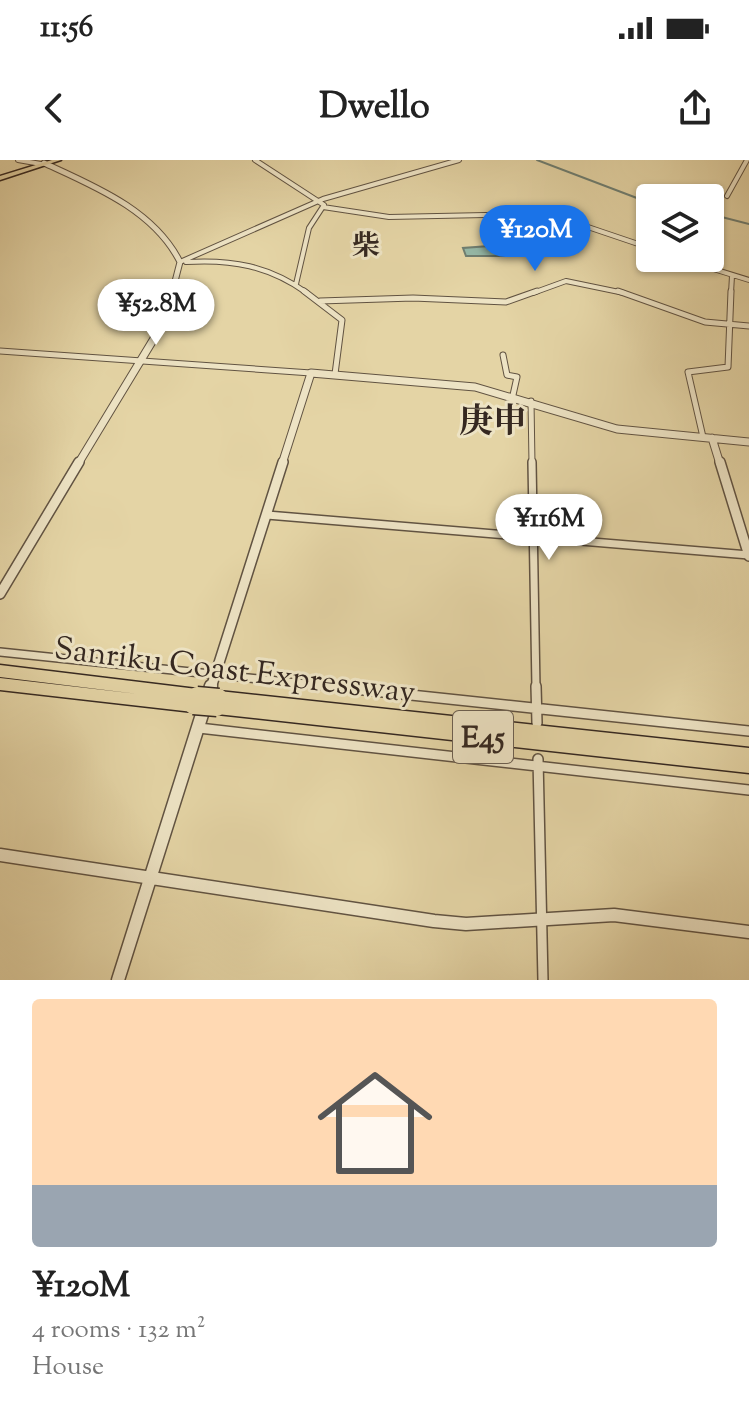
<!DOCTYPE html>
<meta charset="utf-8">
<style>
body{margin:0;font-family:"Sorts Mill Goudy","Noto Serif JP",serif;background:#f2f2f2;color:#222;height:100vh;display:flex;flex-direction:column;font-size:30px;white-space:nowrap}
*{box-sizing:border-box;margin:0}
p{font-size:26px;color:#767676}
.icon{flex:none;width:44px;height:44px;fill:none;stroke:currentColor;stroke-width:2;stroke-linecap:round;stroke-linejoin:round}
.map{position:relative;height:820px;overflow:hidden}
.side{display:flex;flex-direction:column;background:#fff;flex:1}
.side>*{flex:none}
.controls{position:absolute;left:636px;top:24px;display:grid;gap:16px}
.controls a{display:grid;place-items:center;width:88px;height:88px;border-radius:8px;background:#fff;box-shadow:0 2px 6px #0004;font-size:40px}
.price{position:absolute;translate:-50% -68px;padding:0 18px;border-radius:28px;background:#fff;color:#222;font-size:26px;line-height:52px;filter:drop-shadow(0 2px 4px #0008)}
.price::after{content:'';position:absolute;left:50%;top:48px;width:24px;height:18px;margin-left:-12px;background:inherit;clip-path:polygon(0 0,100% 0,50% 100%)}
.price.active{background:#1a73e8;color:#fff}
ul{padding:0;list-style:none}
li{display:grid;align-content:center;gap:16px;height:424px;padding:0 32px}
li span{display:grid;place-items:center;height:248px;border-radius:8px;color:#555}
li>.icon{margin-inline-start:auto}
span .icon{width:144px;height:144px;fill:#fffc;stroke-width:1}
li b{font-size:34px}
.status{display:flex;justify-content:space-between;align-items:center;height:56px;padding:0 40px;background:#fff;direction:ltr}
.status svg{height:22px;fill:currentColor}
header{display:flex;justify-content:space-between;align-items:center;height:104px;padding:0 32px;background:#fff;font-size:36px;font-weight:800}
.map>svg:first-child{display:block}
.water{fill:#95b8a7;stroke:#6f7e71;stroke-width:2}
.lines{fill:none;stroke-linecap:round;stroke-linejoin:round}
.stream{stroke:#6f7e71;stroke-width:2}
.minor-far3-casing{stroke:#615342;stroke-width:6}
.minor-far2-casing{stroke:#615342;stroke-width:7}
.minor-far1-casing{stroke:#615342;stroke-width:10}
.minor-casing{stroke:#615342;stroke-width:12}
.tertiary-far3-casing{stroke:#615342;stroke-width:7}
.tertiary-far2-casing{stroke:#615342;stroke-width:9}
.tertiary-far1-casing{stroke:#615342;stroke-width:12}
.tertiary-casing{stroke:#615342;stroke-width:15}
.primary-casing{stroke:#352821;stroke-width:3}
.motorway-casing{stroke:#352821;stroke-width:3}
.minor-far3{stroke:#ede3c4;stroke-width:4}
.minor-far2{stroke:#ede3c4;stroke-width:5}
.minor-far1{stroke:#ede3c4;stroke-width:7}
.minor{stroke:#ede3c4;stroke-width:9}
.tertiary-far3{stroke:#ede3c4;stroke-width:5}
.tertiary-far2{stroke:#ede3c4;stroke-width:7}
.tertiary-far1{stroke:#ede3c4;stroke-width:9}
.tertiary{stroke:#ede3c4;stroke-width:12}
.primary{fill:#e4d4a5;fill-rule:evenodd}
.motorway{fill:#e4d4a5;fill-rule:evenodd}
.motorway-bridge-casing{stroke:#352821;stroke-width:19;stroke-linecap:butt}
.motorway-bridge{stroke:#e4d4a5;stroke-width:16}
.labels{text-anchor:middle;stroke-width:6;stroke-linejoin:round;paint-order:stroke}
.far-neighbourhood-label{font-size:28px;font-weight:bold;fill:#352821;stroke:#ede3c4}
.shield{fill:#ede3c4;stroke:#6c6052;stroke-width:2}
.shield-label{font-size:30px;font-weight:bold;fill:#352821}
.street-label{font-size:32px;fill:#352821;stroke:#ede3c4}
.neighbourhood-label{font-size:34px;font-weight:bold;fill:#352821;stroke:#ede3c4}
</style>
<div class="status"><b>11:56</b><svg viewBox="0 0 49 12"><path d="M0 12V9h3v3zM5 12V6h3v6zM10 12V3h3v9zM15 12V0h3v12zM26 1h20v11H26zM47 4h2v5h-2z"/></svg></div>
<header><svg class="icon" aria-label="back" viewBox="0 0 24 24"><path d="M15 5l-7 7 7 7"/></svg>Dwello<svg class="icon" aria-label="share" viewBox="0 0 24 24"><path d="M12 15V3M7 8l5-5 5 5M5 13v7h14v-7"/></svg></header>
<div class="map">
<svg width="749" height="820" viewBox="0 0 749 820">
<rect width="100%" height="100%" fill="#e4d4a5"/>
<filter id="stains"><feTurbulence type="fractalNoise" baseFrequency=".0025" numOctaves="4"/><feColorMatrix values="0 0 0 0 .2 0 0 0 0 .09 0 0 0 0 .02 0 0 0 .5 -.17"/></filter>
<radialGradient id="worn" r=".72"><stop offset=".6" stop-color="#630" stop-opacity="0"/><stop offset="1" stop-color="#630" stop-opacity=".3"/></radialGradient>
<path class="water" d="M530,83L538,89L533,91V96H466L463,88Z"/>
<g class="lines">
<path class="stream" d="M537,0L650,43
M710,54L749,64"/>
<defs>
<path id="minor-far3" d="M18,0L41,4
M255,0L324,45L309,68L296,124
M727,36L747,0
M323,47L389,57L528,54L582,65L650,88
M678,98L749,120
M180,102L323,39L459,0
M186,102C232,99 269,106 307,133
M533,133L566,121L624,133
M731,133L732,116"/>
<path id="minor-far2" d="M304,131L342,160L335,214
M618,131L705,162L749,166
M320,141L413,138L506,142L537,131
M0,191L311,213
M503,195L507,215L517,217L513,235
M531,241L532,304
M703,277L688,212L728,207L731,131"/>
<path id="minor-far1" d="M532,302L536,528
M267,355L749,395
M0,492L345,528"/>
<path id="minor" d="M326,526L749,571
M536,526L537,563
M199,568L749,630
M538,599L543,820"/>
<path id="tertiary-far3" d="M44,3C94,26 154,50 180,102L172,133"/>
<path id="tertiary-far2" d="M712,278L720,304
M78,304L164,162L172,131
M282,304L311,213L475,227L617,269L749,282"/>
<path id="tertiary-far1" d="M720,302L749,396
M0,434L79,302
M211,528L283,302"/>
<path id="tertiary" d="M0,695L434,761L466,764L614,755L749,772
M118,820L211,526"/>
<path id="primary" d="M52,0H61L0,20V16Z"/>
<path id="motorway" d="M0,505L197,529L202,531L204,535L202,539L195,541L200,546L198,550L193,552L0,530V518L138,534L0,517Z
M219,531L749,588V613L217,554L212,552L210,548L212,544L216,542L212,537L214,533Z"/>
</defs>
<use href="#minor-far3" class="minor-far3-casing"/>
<use href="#minor-far2" class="minor-far2-casing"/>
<use href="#minor-far1" class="minor-far1-casing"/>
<use href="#minor" class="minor-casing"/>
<use href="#tertiary-far3" class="tertiary-far3-casing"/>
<use href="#tertiary-far2" class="tertiary-far2-casing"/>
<use href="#tertiary-far1" class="tertiary-far1-casing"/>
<use href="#tertiary" class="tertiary-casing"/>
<use href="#primary" class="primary-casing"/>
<use href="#motorway" class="motorway-casing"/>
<use href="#minor-far3" class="minor-far3"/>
<use href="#minor-far2" class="minor-far2"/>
<use href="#minor-far1" class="minor-far1"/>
<use href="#minor" class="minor"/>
<use href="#tertiary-far3" class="tertiary-far3"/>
<use href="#tertiary-far2" class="tertiary-far2"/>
<use href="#tertiary-far1" class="tertiary-far1"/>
<use href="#tertiary" class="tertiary"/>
<use href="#primary" class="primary"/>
<use href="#motorway" class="motorway"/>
<defs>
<path id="motorway-bridge" d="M197,535L219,537
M193,546L217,548"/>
</defs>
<use href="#motorway-bridge" class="motorway-bridge-casing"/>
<use href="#motorway-bridge" class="motorway-bridge"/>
</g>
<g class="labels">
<g class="far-neighbourhood-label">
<text x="366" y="95">柴</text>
</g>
<rect class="shield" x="453" y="551" width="60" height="52" rx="6"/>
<g class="shield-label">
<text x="483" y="587">E45</text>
</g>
<g class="street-label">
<text transform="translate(235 509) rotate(7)" y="11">Sanriku Coast Expressway</text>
</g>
<g class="neighbourhood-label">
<text x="493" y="272">庚申</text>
</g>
</g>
<rect width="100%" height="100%" filter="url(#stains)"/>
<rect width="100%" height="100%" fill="url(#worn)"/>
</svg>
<div class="controls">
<a><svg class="icon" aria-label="layers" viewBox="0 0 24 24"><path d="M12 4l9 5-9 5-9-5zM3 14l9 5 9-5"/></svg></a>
</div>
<b class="price active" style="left:535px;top:113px">¥120M</b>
<b class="price" style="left:156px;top:187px">¥52.8M</b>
<b class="price" style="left:549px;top:402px">¥116M</b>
</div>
<section class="side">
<ul>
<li><span style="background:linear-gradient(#ffd9b3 75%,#9aa5b1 0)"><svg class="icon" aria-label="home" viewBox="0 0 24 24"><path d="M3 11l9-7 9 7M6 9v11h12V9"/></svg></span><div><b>¥120M</b><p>4 rooms · 132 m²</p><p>House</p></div></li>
</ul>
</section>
